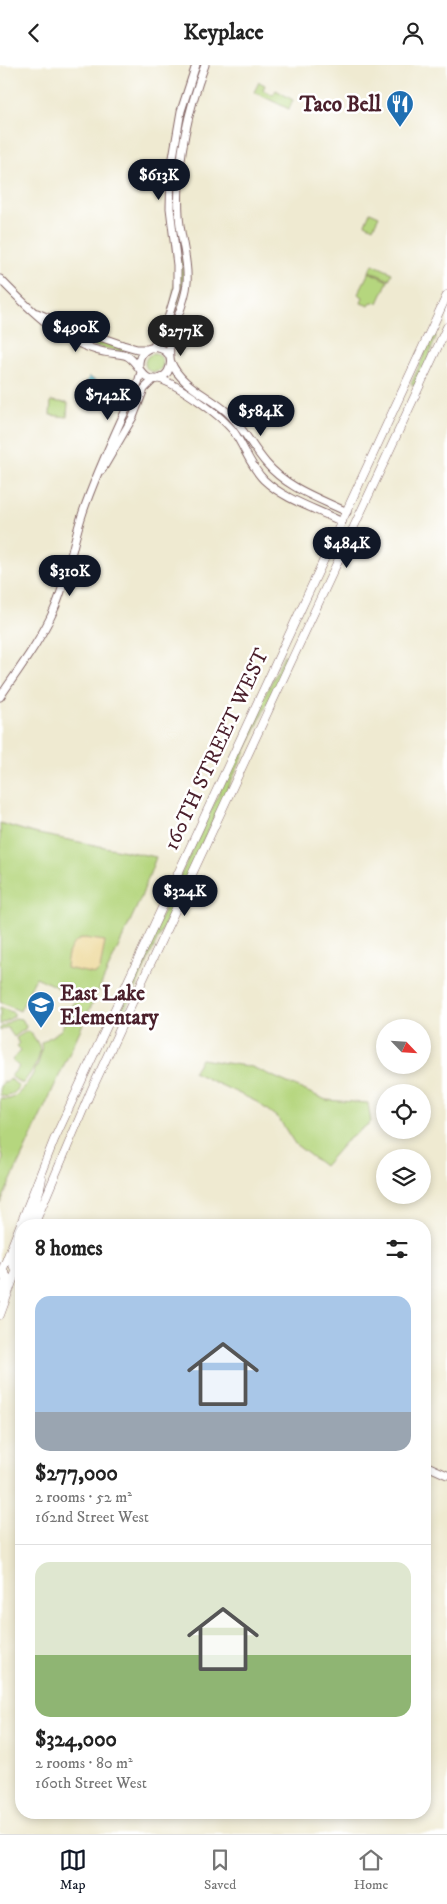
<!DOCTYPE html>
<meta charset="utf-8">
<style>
body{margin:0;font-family:"IM FELL DW Pica",serif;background:#f2f2f2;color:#222;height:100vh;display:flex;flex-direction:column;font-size:19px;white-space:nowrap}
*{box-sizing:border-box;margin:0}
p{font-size:16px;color:#767676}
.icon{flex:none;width:28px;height:28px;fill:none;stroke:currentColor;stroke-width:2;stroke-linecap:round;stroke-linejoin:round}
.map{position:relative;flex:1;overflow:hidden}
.side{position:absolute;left:15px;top:1154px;width:416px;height:600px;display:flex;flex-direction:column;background:#fff;border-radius:20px;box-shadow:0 2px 8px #0003}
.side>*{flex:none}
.needle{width:32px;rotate:115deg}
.fabs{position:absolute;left:376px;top:954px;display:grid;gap:10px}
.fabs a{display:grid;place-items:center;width:55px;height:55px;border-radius:50%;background:#fff;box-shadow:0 2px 8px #0003;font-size:25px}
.price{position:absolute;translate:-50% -42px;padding:0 11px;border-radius:18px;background:#111827;color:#fff;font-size:16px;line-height:32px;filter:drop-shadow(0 1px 2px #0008)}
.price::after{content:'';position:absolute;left:50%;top:30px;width:15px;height:11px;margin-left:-8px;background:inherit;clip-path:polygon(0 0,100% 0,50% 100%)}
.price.current{background:#222;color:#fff}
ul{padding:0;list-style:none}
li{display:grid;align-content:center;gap:10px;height:265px;padding:0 20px}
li+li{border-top:1px solid #e0e0e0}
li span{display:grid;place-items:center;height:155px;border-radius:15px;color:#555}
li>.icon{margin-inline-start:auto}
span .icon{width:90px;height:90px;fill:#fffc;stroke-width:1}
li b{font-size:21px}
h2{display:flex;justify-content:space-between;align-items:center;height:60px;padding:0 20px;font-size:21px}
header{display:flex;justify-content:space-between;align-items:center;height:65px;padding:0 20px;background:#fff;font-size:22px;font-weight:700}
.dock{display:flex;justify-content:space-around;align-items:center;height:70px;border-top:1px solid #e0e0e0;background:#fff;font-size:14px;color:#767676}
.dock a{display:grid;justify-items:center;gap:2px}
.dock .current{color:#111827}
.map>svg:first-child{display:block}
.green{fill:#b5d67e;stroke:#807a54}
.sand{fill:#eeda9e;stroke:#9c7c64}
.water{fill:#53bfcd;stroke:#4e6f7c}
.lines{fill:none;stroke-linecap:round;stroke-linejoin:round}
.tertiary-casing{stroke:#846665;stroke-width:9}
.secondary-casing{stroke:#846665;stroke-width:9}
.tertiary{stroke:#fff;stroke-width:7}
.secondary{stroke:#fff;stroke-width:8}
.labels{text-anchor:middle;stroke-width:5;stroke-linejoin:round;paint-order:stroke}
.poi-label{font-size:21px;font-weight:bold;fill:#4a1f2b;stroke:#fff;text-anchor:end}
.street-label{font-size:21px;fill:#4a1f2b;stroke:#fff}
</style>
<header><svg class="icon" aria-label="back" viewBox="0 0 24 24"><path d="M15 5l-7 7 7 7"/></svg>Keyplace<svg class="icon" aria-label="person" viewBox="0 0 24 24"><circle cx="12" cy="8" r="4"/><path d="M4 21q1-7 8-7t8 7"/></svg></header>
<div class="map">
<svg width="447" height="1769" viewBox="0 0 447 1769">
<rect width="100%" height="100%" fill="#fff"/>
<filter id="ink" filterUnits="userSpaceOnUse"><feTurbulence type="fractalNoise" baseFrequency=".02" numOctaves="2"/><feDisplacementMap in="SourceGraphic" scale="10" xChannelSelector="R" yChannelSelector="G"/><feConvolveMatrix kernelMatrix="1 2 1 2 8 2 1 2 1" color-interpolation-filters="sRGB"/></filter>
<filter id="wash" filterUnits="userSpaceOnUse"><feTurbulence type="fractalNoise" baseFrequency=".0096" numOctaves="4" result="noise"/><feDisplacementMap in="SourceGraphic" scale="20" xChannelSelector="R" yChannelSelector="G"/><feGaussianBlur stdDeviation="1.12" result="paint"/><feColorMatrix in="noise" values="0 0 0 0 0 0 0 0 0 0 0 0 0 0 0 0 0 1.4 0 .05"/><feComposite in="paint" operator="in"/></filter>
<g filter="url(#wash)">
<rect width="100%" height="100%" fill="#efead1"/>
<path class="green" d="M259,17L265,20L263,25L273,30L276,25L293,35L289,44L254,27Z
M370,147L379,151L373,163L365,159Z
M179,194H183C186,222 178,245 167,271L166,270Z
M373,199L392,208L389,215L369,206Z
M369,207L388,216L378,238L372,237L369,241L361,238L363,232L358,229Z
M47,255L125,284V287L95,281Z
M433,270L436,271L427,297L415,321L411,319Z
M145 298a9 9 0 1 1 18 0a9 9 0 1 1-18 0Z
M51,336L68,338L67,352L50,350Z
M284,590L289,592L121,953L115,950Z
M0,758L33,768L156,792L140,835L0,1139V1111L3,1093L0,1080V1033C4,1034 8,1035 12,1033C26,1026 45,993 41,978L61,965L77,932L36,912L20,946L0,937Z
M0,942L14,948V951L0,960Z
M15,953L22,954L26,961L25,964L14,972L7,962L0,966V963Z
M27,966L30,967C33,971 37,976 39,981C43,993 30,1009 23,1018H20L11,1011L19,1002L12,995L21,985L17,981L19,979L16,973Z
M201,994L252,1002L326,1035L368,1038L371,1057L345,1077L324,1101L295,1079L279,1054L257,1037L193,1007Z
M10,1013L18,1021L19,1023C13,1029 8,1034 0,1030V1021L4,1017L6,1018Z"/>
<path class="sand" d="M84,873L105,876L100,905L95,909L66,903C67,890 69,877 84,873Z"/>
<path class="water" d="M89,312L96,316L92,325L100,329L97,336L82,330Z"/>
</g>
<g filter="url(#ink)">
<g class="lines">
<defs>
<path id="tertiary" d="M0,214C29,244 62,278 104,287C112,289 120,288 127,291C139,297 142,318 158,314C163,312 168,309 169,304C179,280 137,272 139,302
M37,248L65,260L123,280L137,284H147
M153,282L163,270L177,223V200L170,143L171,104L181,46L196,0
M170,292C167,266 185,244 187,218C189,195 180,173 179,150C176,98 187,48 205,0
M171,297C181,321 208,330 227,347C243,362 252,382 266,398C287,423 318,433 347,447
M159,314C178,319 222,351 234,367C245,383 250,401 264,415C285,435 317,444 342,457
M102,405L133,352L144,324L154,314
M0,632C19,604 40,576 54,545C68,514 72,479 83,447C98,403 119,361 138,318L141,307
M425,1400L447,1410"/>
<path id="secondary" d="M27,1160L40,1124L42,1113
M34,1160L91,1026L447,262
M16,1207L12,1198L21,1174
M0,1211L54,1075L447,230
M0,1232L7,1212L2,1204
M0,1250L21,1193"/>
</defs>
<use href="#tertiary" class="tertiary-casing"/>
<use href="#secondary" class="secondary-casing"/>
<use href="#tertiary" class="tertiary"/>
<use href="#secondary" class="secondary"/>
</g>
</g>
<defs>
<symbol id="restaurant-pin" viewBox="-11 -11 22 30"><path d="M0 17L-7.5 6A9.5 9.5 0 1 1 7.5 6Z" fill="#1f6fb2" stroke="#fff"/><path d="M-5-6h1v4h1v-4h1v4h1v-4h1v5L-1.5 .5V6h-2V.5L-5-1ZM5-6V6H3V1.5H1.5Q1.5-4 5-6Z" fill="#fff"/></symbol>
<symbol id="school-pin" viewBox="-11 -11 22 30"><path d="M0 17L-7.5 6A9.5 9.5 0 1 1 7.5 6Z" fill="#1f6fb2" stroke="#fff"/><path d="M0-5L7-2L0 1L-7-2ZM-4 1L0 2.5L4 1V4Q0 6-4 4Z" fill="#fff"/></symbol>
</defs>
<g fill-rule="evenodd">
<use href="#restaurant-pin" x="384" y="23" width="32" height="43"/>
<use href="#school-pin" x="25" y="924" width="32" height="43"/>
</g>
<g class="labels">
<g class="poi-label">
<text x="381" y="46">Taco Bell</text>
<text x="60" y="935" text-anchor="start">East Lake<tspan x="60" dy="24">Elementary</tspan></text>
</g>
<g class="street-label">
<text transform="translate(216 684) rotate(-65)" y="7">160TH STREET WEST</text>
</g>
</g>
</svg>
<div class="fabs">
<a><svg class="needle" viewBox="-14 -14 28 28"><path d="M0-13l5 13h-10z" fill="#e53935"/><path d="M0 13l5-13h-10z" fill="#767676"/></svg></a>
<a><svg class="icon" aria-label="locate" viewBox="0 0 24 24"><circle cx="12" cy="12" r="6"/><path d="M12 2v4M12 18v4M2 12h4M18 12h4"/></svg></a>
<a><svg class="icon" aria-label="layers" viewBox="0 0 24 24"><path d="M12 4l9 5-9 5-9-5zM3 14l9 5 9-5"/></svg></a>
</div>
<b class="price" style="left:159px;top:136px">$613K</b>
<b class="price" style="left:76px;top:288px">$490K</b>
<b class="price current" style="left:181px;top:292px">$277K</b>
<b class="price" style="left:108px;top:356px">$742K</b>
<b class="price" style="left:261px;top:372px">$584K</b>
<b class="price" style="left:347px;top:504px">$484K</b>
<b class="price" style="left:70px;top:532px">$310K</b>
<b class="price" style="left:185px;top:852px">$324K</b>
<section class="side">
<h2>8 homes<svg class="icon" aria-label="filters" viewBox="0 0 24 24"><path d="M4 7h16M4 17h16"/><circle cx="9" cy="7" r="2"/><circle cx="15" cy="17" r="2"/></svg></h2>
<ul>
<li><span style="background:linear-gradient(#a9c7e8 75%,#9aa5b1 0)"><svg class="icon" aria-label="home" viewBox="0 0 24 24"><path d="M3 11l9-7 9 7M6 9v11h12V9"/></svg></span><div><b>$277,000</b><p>2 rooms · 52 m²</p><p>162nd Street West</p></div></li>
<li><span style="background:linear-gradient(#dfe7d0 60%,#8fb573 0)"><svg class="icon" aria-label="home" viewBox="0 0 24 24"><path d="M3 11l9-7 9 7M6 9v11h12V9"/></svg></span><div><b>$324,000</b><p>2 rooms · 80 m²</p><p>160th Street West</p></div></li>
</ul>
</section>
</div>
<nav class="dock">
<a class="current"><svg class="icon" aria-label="map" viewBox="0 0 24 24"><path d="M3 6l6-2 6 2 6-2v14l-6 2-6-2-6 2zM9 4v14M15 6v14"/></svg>Map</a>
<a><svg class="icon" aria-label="saved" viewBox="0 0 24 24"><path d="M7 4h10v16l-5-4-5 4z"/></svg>Saved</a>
<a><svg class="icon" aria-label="home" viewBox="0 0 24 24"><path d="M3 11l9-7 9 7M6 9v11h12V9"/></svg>Home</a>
</nav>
